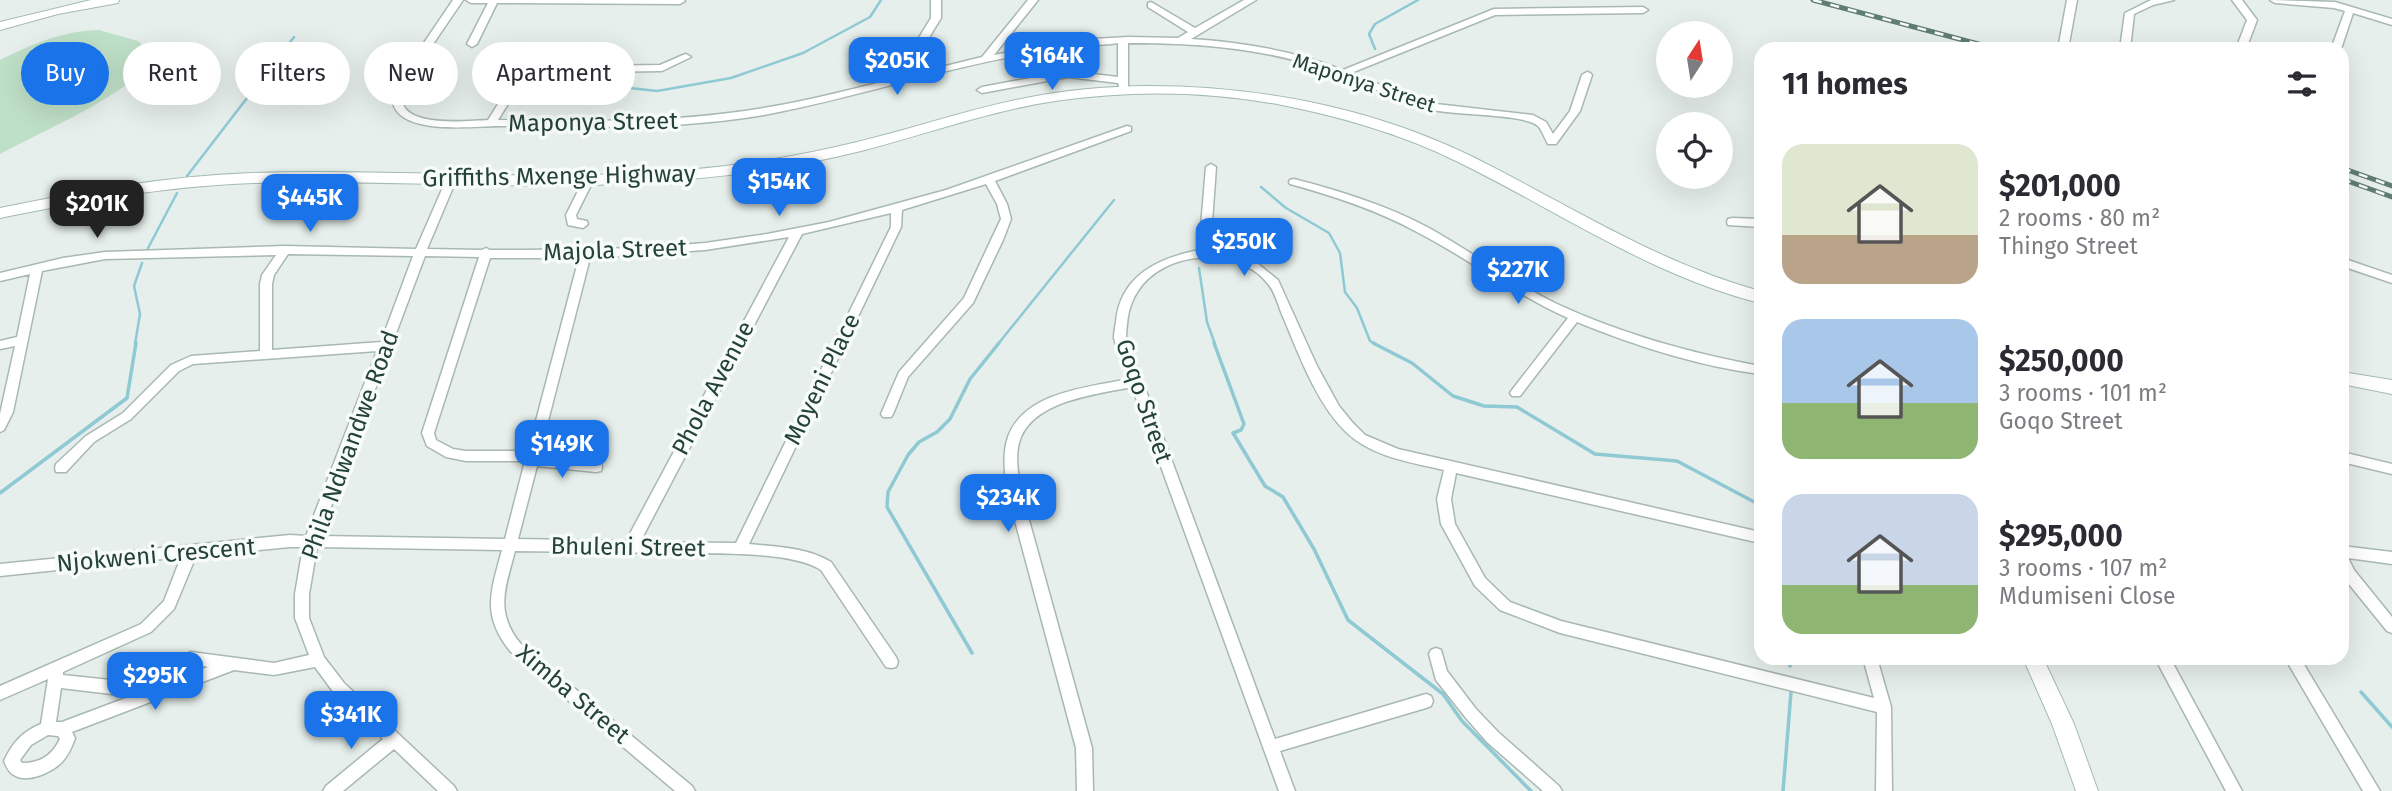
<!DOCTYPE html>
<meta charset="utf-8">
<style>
body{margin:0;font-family:"Fira Sans",sans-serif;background:#f2f2f3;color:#2b2b33;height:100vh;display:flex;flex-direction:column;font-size:26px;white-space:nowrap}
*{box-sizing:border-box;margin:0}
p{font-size:23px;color:#7c7c81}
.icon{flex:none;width:38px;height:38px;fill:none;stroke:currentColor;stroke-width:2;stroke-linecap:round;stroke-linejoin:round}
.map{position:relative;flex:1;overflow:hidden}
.sheet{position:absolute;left:1754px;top:42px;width:595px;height:623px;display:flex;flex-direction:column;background:#fff;border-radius:21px;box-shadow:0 7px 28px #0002}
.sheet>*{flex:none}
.top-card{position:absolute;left:21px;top:42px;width:665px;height:63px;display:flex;gap:14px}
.needle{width:46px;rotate:12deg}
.buttons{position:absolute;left:1656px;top:21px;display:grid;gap:14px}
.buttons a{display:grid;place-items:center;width:77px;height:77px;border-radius:50%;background:#fff;box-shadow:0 7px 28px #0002;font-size:35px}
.price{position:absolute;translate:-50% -60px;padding:0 16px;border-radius:14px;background:#1a73e8;color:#fff;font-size:23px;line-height:46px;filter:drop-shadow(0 2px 4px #0008)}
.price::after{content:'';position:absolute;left:50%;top:42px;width:21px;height:16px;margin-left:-10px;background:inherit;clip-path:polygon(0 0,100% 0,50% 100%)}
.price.selected{background:#222;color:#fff}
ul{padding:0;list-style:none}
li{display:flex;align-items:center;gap:21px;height:175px;padding:0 28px}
li span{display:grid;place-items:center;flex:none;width:196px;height:140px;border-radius:21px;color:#555}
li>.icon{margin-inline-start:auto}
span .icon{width:84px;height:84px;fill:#fffc;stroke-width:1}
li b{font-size:30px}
h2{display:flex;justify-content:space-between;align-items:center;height:84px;padding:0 28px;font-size:30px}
.chip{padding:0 24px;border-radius:32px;background:#fff;box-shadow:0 7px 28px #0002;font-size:24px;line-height:63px}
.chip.selected{background:#1a73e8;color:#fff}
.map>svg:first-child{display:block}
.green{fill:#bfe0c8}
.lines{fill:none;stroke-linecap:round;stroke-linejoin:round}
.stream-far1{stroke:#8ec9d4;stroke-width:2.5}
.stream{stroke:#8ec9d4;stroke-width:3.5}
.street-casing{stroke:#a8b8b2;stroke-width:3}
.secondary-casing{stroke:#a4bbb3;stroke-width:2}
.street{fill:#fff;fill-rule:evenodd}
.secondary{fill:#fff;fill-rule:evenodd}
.rail-casing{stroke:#5f7d75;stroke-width:5}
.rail{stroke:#f7fbf9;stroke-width:2.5;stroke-dasharray:9;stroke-linecap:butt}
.labels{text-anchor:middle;stroke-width:7;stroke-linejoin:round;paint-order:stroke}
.far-street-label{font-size:21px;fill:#24423a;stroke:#f7fbf9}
.street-label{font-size:24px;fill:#24423a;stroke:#f7fbf9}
</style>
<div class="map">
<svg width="2392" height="791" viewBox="0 0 2392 791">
<rect width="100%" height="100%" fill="#e6efeb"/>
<path class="green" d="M99,30L138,41L149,52C147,62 145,69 137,76C106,104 39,133 0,154V60C32,44 62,31 99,30Z"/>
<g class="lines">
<path class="stream-far1" d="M1375,49L1369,34L1375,24L1418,0
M566,81L657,91L731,78L803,53L870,17L881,0
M187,176L294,37
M1261,187L1286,208L1329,233L1340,253L1345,292L1357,308L1370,341L1376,344
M146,252L177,193
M1199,268L1207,322L1215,344
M135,344L140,314L134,286L142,263
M998,344L1114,200"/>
<path class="stream" d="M1214,343L1244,424L1241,430L1233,433L1265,486L1283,497L1314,549L1348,620L1443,694L1462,721L1531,791
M1373,343L1412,363L1453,396L1484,406L1517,407L1595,454L1677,461L1760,505
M0,493L127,398L136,343
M972,653L887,507L888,492L908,455L919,442L937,432L950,419L970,379L999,343
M1788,658L1790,666
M2361,692L2392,727
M1783,791L1791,692"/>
<defs>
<path id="street" d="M453,0H463L404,87C403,92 402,99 403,104C411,127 469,121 488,120L527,58L532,55L537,58L531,67L660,65L683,55L686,54L691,57L662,71L527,73L498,120C575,121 652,123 729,113C788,106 845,91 902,77L907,57L931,18V0H941V18L917,57L913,74L982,57L1028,0H1038L994,55L1076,40L1128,37L1178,38L1188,32L1148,7V3L1151,2L1195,28L1244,0H1256L1191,39C1242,42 1294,51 1343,70L1494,9L1643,7L1648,10L1643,13L1495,15L1351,73L1410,97L1436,104L1533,115L1546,122L1553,134L1570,111L1582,75L1587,72L1590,73L1592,75L1580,111L1556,144H1548C1545,139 1542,130 1538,126C1525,114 1455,115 1433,110C1393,100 1357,80 1318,67C1256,47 1192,43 1128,43V87L1123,90L1120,89L1118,83L1068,77L982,93L977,90L982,87L1068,71L1118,77V43L1111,44C992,50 880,93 764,115C677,130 587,127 500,126C475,126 401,136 393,103C392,98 394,91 394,87Z
M466,0H684L685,1L680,4L497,3L477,44L472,47L467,44L488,3H471Z
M2067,0H2077L2068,49H2058Z
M2151,0H2174L2153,5L2134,14L2130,49H2120L2125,13Z
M2232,0H2242L2257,20L2246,49H2236L2247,20Z
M2270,0L2335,2L2392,19V25L2353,13L2341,49H2331L2345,11L2334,8L2275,3Z
M1127,126L1131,127V131L995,181L1007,204L1011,219L1003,240L973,303L908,377L893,414L891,417H883L881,414L899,372L964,298L991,240L1001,219L997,204L986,184L902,210L901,227L749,544C777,547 806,547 831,562L896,657L898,662L896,667L891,668L886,667L821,570C790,550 710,554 672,553C620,552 567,552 515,551C506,586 494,611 520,643L692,786L695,791H675L510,651C481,615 491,591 502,550L317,547L309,594V618L324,657L344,683L454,786L457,791H438L394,749L343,791H323L326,786L383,739L334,693L315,667L274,675L234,670L72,732L75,738C72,747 68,756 61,763C52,772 27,784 14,775C9,773 6,766 4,761C13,742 22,732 41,724L48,679L0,700V686L141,624L164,601L181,557L0,576V564L290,535L306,536L377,351L193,364L179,371L131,419L94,442L66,472H56L55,468L56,464L86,436L123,413L171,365L191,356L260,351V284L262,275L276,255L105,259L42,271L13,412L4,430L0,432V414L15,346L0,349V341L17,337L30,274L0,281V273L63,258L105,252L285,246L416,249L447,178L452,175L457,178L427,249L482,250L486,248L490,250H525L643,248L705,243L767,234L829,222L946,190ZM891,213V227L736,543L640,542L802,234ZM789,237L626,541L518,539L537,466L596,472L601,471L602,467L601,463L596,462L539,456L590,258L705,250ZM288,254L413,256L381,342L272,350V284L274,275ZM425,256L479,257L422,433L427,446L446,457L466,461H525L505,539L320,536ZM490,258H579L528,451H466L453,449L436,440L434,433ZM290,547H303L295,594V618L309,655L274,663L191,652L120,681L63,675V672L151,632L174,609L196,556ZM192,664L208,667L62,722H56L61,688L120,695ZM48,735L58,736L60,739C52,755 41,763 22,763L20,760L31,745Z
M1211,164L1216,167L1210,250L1229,252L1257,263L1278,280L1317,366L1339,406L1352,422L1365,435L1398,449L1760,532V543L1456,473L1451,499L1455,524L1485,578L1510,602L1561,621L1874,698L1863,658H1877L1891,707L1892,791H1876L1877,712L1560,633L1500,610L1475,586L1441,524L1437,499L1444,470C1410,462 1372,457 1346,432C1317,404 1299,355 1284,319C1279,309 1276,294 1269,285C1239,245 1164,250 1138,291C1128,306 1127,320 1126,337L1275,739L1426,694L1431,696L1433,701L1431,706L1426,708L1280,751L1295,791H1279L1132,387C1098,394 1037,400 1021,437C1014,454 1018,473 1021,491L1092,748L1093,791H1077L1076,748L1007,491C1005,473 1002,455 1008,437C1024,392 1089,387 1129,379C1125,366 1117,352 1114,338C1114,333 1115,327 1116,322C1120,276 1158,258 1199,250L1206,167Z
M589,176L594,179L576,215L577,219L587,221L588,224L583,228L568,225L566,215L584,179Z
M1294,179C1340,191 1386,205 1429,228C1472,252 1512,282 1557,304C1622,334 1690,353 1760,366V374C1698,366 1636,346 1577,322L1520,396H1512L1510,393L1512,390L1568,318C1515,294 1469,259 1417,232C1377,210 1334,196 1290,184L1289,182L1290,180Z
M1732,218L1760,219V227L1728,225L1727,222L1728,219Z
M2342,258L2392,275V283L2342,266Z
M2342,452L2392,464V474L2342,462Z
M2342,546L2392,552V564L2348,558L2354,570L2392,617V633L2387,631L2344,578L2342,573Z
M1436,648L1441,650L1447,671L1476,709L1498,732L1559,786L1562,791H1543L1487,742L1466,718L1436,680L1429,654L1431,650Z
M2155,658H2170L2242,791H2226Z
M2285,658H2300L2380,791H2363Z"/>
<path id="secondary" d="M91,0H119L118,3L58,14L0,30V22Z
M1140,86C1253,85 1367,106 1469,155C1566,203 1655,262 1760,291V303C1649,275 1557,210 1456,161C1401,134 1342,117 1282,105C1208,91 1130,90 1055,101C989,111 926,134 861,151C805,165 748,174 690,179C545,194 399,178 253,183C167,186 83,201 0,218V208C83,191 167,176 252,173C397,168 542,183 686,170C744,165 801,156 857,142C916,128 972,108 1031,97C1067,90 1104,87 1140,86Z
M2342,372L2392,380V394L2342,384Z
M2023,658H2043L2074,724L2098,791H2076L2052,724Z"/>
</defs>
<use href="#street" class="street-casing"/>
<use href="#secondary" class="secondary-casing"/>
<use href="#street" class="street"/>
<use href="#secondary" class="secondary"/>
<defs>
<path id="rail" d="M1813,0L1997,49
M2342,168L2392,186
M2342,179L2392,197"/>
</defs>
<use href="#rail" class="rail-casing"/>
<use href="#rail" class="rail"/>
</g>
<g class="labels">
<g class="far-street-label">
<text transform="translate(1364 83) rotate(18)" y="7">Maponya Street</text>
</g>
<g class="street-label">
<text transform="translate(593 122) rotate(-1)" y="8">Maponya Street</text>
<text transform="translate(559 176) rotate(-1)" y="8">Griffiths Mxenge Highway</text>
<text transform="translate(615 250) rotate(-2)" y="8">Majola Street</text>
<text transform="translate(822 379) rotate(-64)" y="8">Moyeni Place</text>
<text transform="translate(713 388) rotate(-62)" y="8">Phola Avenue</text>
<text transform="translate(1144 401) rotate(71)" y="8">Goqo Street</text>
<text transform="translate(350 445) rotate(-70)" y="8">Phila Ndwandwe Road</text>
<text transform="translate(628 547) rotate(1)" y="8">Bhuleni Street</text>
<text transform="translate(156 555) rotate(-5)" y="8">Njokweni Crescent</text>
<text transform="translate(573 694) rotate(40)" y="8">Ximba Street</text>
</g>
</g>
</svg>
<div class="buttons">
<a><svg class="needle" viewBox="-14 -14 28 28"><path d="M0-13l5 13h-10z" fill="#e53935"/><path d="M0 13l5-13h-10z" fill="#7c7c81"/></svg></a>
<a><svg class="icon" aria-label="locate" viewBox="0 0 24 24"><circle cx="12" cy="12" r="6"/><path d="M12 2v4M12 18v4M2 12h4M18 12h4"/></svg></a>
</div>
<b class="price" style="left:1052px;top:92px">$164K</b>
<b class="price" style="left:897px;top:97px">$205K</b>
<b class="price" style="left:779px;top:218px">$154K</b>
<b class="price" style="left:310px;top:234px">$445K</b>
<b class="price selected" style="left:97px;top:240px">$201K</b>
<b class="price" style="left:1244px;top:278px">$250K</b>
<b class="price" style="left:1518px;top:306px">$227K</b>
<b class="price" style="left:562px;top:480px">$149K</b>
<b class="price" style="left:1008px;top:534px">$234K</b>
<b class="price" style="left:155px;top:712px">$295K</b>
<b class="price" style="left:351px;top:751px">$341K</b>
<div class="top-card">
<a class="chip selected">Buy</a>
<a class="chip">Rent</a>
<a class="chip">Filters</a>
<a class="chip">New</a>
<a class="chip">Apartment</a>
</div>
<section class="sheet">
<h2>11 homes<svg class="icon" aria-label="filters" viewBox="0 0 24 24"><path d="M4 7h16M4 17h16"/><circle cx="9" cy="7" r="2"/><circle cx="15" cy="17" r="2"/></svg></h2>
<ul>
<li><span style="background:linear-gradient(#dfe7d0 65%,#b9a48a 0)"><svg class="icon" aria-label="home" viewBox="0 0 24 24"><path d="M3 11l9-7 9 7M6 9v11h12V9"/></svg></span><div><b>$201,000</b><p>2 rooms · 80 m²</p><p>Thingo Street</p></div></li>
<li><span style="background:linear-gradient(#a9c7e8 60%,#8fb573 0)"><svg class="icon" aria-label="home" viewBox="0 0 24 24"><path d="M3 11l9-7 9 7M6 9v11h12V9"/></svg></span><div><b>$250,000</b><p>3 rooms · 101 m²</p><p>Goqo Street</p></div></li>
<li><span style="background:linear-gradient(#c9d6e8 65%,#8fb573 0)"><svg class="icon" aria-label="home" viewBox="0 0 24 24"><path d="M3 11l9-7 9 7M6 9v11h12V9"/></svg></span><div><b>$295,000</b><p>3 rooms · 107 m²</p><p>Mdumiseni Close</p></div></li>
</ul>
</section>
</div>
